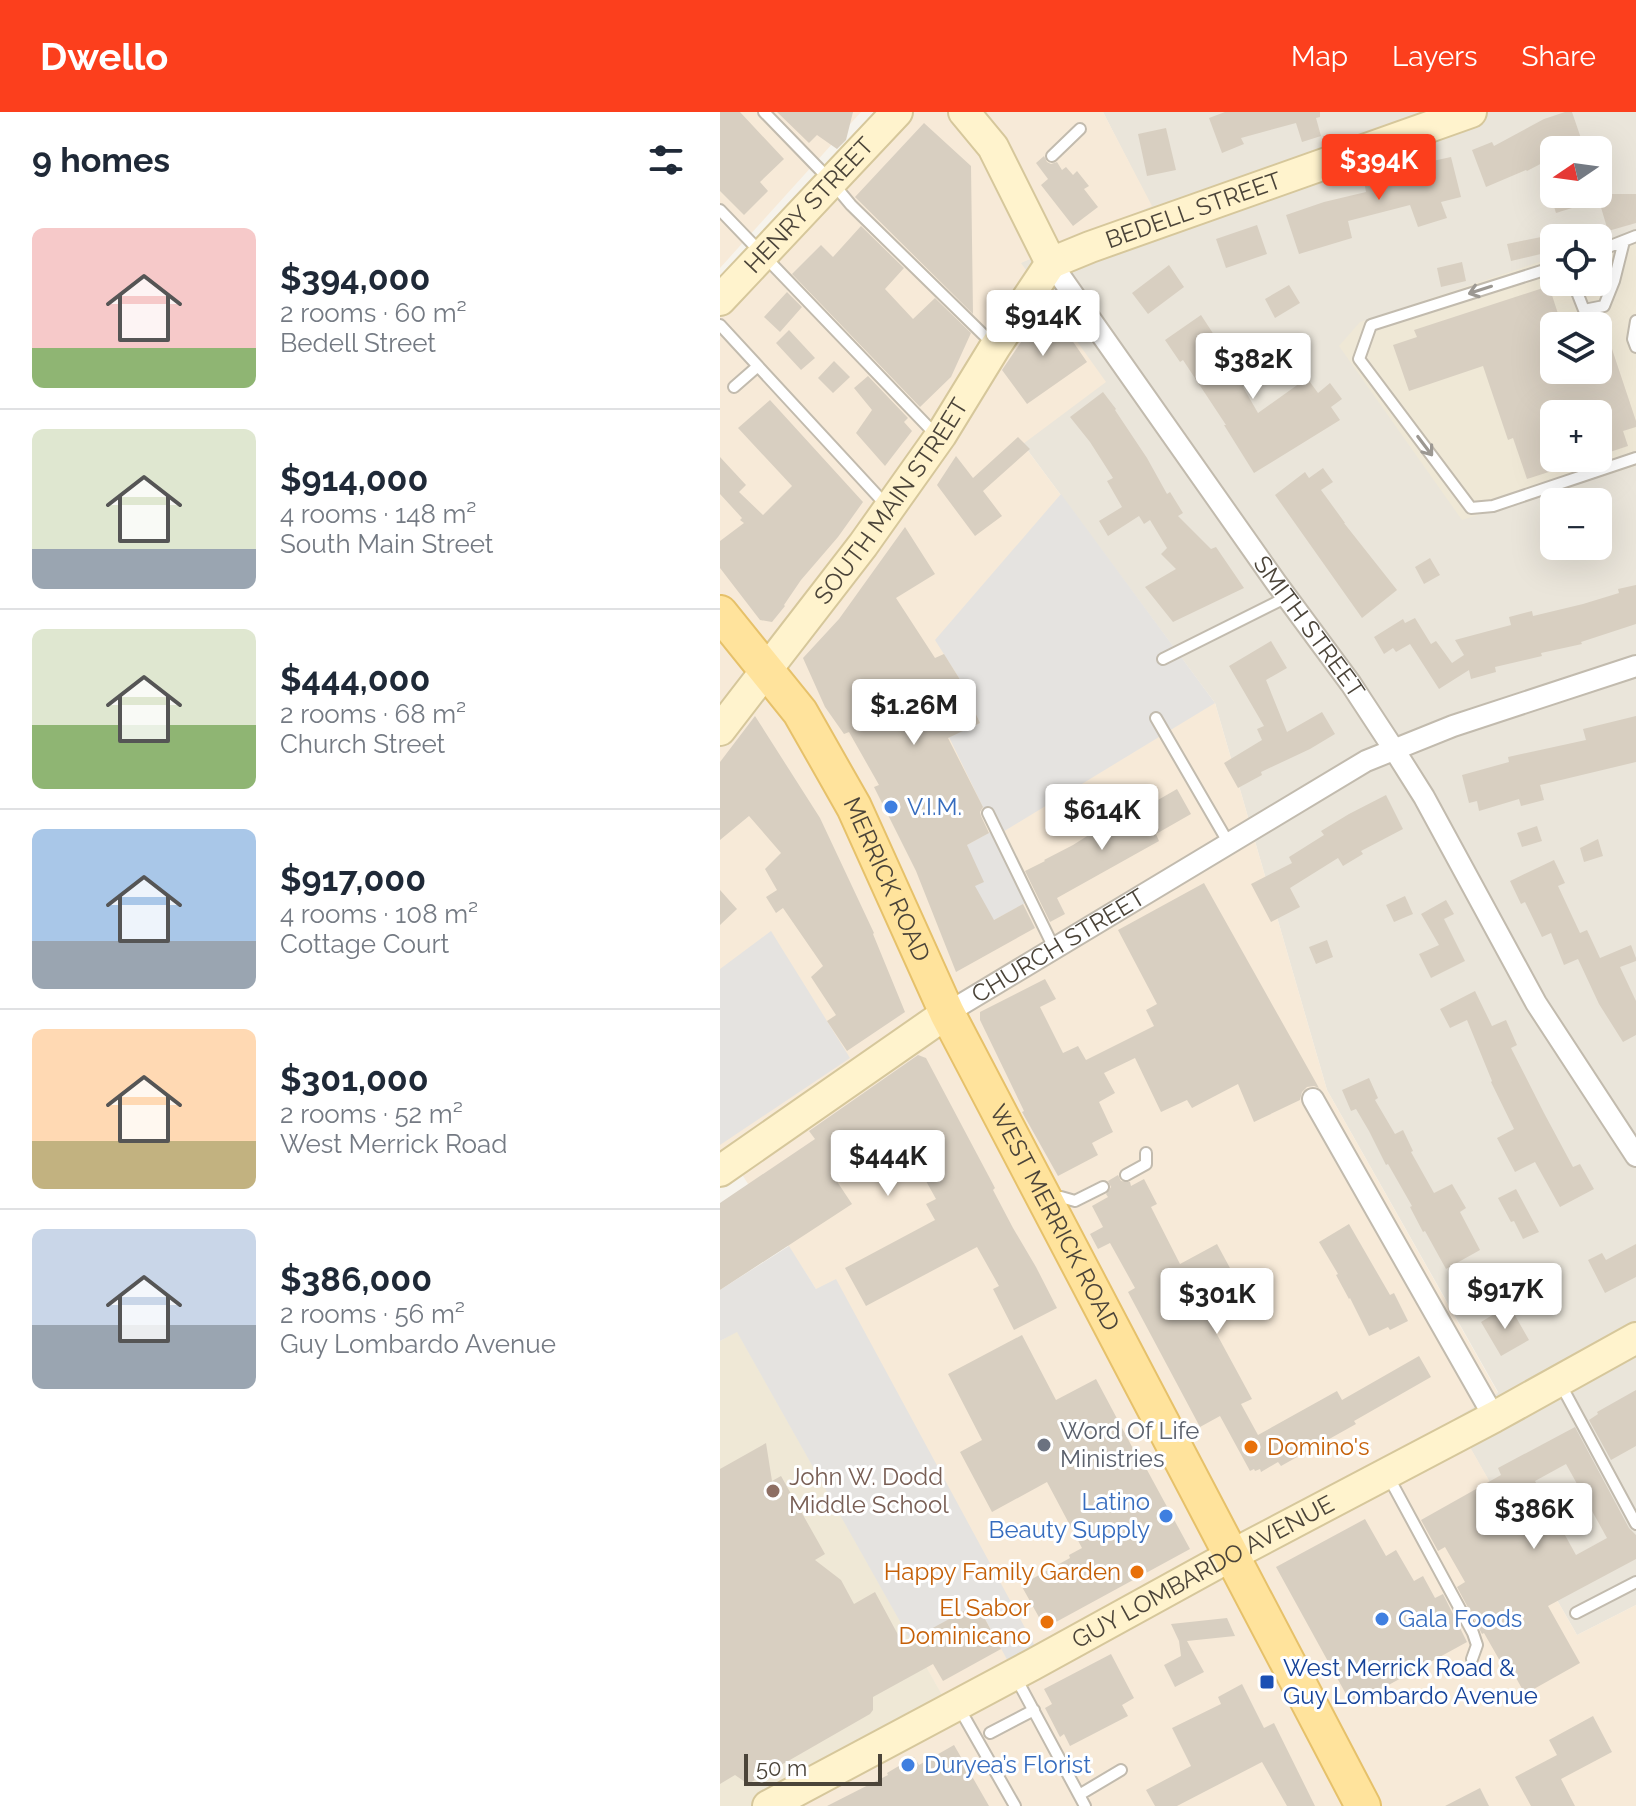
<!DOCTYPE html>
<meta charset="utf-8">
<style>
body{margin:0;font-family:Raleway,sans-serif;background:#f6f6f7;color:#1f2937;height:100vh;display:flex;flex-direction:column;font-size:30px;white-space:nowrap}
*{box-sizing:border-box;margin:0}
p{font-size:26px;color:#747a83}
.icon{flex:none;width:44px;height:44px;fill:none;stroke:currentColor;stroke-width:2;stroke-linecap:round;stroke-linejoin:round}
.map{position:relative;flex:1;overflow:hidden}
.sheet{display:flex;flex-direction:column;background:#fff;width:720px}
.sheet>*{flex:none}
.needle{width:52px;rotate:257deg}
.fabs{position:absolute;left:820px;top:24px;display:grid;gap:16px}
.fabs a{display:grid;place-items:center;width:72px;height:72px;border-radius:12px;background:#fff;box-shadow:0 8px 32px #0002;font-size:40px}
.scale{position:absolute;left:24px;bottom:20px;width:138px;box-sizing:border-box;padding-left:8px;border:4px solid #4b4439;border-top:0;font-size:22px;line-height:28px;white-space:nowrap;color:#4b4439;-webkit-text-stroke:6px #fff;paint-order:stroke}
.price{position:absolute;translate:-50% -68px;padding:0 18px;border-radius:8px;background:#fff;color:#222;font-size:26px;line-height:52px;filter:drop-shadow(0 2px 4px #0008)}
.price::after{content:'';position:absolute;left:50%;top:48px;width:24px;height:18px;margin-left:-12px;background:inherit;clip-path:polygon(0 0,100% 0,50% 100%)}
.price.current{background:#fc3f1d;color:#fff}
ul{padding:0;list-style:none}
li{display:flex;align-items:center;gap:24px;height:200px;padding:0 32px}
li+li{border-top:2px solid #e0e1e3}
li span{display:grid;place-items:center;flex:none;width:224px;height:160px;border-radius:12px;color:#555}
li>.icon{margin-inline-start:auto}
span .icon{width:96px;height:96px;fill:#fffc;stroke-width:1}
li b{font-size:34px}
h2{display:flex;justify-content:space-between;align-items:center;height:96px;padding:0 32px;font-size:34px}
header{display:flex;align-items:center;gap:48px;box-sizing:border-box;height:112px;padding:0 40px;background:#fc3f1d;color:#fff}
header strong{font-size:38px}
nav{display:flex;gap:44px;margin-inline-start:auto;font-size:28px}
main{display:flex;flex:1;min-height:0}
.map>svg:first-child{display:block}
.residential{fill:#eae5da;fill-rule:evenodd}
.commercial{fill:#f7ead8}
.education{fill:#efe8d6;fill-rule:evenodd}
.parking{fill:#e5e3e0}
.building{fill:#d8cfc1;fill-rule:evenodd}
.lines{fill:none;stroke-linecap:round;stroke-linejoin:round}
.lane-casing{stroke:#c2bbae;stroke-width:14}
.street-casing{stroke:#c2bbae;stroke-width:24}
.secondary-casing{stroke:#d6c79b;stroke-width:34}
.primary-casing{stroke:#e6c16a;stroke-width:38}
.lane{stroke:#fff;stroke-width:10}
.street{stroke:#fff;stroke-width:20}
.secondary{stroke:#fff3cd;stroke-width:30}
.primary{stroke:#ffe39c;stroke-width:34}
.oneway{stroke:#9c9892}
.shop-dot{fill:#3f7fe0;stroke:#fff;stroke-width:3}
.worship-dot{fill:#6b7280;stroke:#fff;stroke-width:3}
.food-dot{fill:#e8710a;stroke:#fff;stroke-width:3}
.education-dot{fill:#8d6e63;stroke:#fff;stroke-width:3}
.transit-dot{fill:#1a4fb4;stroke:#fff;stroke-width:3}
.labels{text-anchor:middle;stroke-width:6;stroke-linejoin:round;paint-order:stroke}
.street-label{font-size:24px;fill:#4b4439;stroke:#fff}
.shop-label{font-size:24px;fill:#366cbe;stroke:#fff;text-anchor:start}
.worship-label{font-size:24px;fill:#5b616d;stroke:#fff;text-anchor:start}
.food-label{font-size:24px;fill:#c56008;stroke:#fff;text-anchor:end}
.education-label{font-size:24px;fill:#785e54;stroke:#fff;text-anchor:start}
.transit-label{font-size:24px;fill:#164399;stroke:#fff;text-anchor:start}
</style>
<header>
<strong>Dwello</strong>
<nav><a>Map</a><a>Layers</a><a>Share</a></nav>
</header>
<main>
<section class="sheet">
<h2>9 homes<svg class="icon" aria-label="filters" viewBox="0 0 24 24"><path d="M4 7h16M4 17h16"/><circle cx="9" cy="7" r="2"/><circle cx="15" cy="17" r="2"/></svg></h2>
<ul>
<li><span style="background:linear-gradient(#f6c9c9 75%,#8fb573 0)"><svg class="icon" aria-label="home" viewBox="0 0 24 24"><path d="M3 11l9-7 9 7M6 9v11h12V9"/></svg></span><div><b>$394,000</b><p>2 rooms · 60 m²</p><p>Bedell Street</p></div></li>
<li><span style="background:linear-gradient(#dfe7d0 75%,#9aa5b1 0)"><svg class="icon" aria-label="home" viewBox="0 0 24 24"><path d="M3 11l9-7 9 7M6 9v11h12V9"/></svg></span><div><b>$914,000</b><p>4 rooms · 148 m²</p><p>South Main Street</p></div></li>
<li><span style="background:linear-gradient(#dfe7d0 60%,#8fb573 0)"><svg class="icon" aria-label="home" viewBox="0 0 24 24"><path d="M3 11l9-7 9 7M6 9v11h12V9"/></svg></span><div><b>$444,000</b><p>2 rooms · 68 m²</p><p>Church Street</p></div></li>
<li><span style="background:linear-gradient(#a9c7e8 70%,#9aa5b1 0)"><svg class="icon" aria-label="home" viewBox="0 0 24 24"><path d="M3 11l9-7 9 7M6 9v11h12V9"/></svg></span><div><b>$917,000</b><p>4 rooms · 108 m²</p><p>Cottage Court</p></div></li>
<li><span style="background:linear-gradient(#ffd9b3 70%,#c2b280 0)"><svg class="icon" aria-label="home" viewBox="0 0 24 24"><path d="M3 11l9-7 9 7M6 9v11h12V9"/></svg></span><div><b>$301,000</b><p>2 rooms · 52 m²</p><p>West Merrick Road</p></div></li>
<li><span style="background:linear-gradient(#c9d6e8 60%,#9aa5b1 0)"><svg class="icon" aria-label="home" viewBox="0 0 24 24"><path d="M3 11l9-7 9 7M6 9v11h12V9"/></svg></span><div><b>$386,000</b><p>2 rooms · 56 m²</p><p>Guy Lombardo Avenue</p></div></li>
</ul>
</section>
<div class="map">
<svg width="916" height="1694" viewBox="0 0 916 1694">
<rect width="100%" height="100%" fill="#f6f3ec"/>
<path class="residential" d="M383,0H916V1493L857,1523L733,1306L778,1280L607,978L495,591L303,332L300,151L431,94ZM834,38H878V82H834ZM834,126H878V170H834ZM834,214H878V258H834ZM834,302H878V346H834ZM834,390H878V434H834Z"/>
<path class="commercial" d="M0,0H141L0,156Z
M156,0H383L432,94L301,151L386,270L303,332L495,591L607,978L778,1281L734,1307L857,1523L916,1493V1694H31L224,1587L17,1219L96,1177L10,1044L0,1052V196Z"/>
<path class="education" d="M916,118V354L742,408L619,234L640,210L834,145V170H878V131ZM834,214H878V258H834ZM834,302H878V346H834Z
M17,1219L226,1590L32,1694H0V1229Z"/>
<path class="parking" d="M341,382L495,591L281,721L313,787L274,808L258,791L247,733L274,718L229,625L260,611L239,566L215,528Z
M51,819L130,946L0,1033V857Z
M69,1134L96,1177L116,1167L317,1538L290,1553L257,1492L191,1529L17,1220L0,1229V1178Z"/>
<path class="building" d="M0,0H20L64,47L40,70L48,79L24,103L0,79Z
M57,0H133L126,28L117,37L97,23L89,31Z
M505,0H600V5L596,6L601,24L582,30L576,11L521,26L524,32L502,41L489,6Z
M845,0H852L865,38H820L826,49L807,59L806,58L766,75L752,38L772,30L774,34L824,7Z
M204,11L251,54L253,202L135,85Z
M446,16L456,58L427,64L418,22Z
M705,41L708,50L731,45L741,85L721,90L727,106L698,115L690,93L628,109L632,126L579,142L566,103L604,90L646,80L644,69L679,59L676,50Z
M324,44L327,50L331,52L337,50L342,58L346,55L353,63L357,59L369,74L364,77L378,95L353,114L321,73L328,67L316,51Z
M830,82H848L852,96L836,101Z
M877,82H916V111L888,119Z
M537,113L547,142L506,156L496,127Z
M141,114L184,156L165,177L193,207L215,186L251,221L231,265L200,295L72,162L101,133L113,145Z
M821,125L825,141L791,149L787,132Z
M742,150L746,169L721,175L717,156Z
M449,153L464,175L428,202L412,181Z
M569,173L580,191L555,206L545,187Z
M829,174L842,214H834V258H878V242L892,237L916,309V315L903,319L908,334L878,344V302H834V346H862L863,349L807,367L793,326L788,328L763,254L689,279L673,233L697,225L694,218Z
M67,180L82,195L60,220L44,205Z
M327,192L367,250L307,292L282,258Z
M481,203L496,226L494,227L524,274L523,275L538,301L587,266L598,281L610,271L622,287L611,295L620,308L534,361L504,313H506L463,248L460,250L445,228Z
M69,218L95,246L81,258L56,231Z
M114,249L130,265L113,281L98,266Z
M148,264L188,306L184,310L192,319L165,354L136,321L152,298L134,276Z
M383,280L396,297L395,298L427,346L447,382L450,380L463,401L458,404L491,437L496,435L524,476L453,510L425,475L456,457L441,442L447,436L430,408L424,412L419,404L388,424L379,409L402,395L387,369L393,366L370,330L350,305Z
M50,288L143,390L118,425L81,468L64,493L65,494L52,510L40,508L0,456V429L24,411L20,408L22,406L0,382V345L26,373L19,380L43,403L72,374L18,316Z
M298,325L310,337L263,379L282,404L255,424L217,373L236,344L253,366Z
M603,356L613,370L601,378L625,411H624L677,478L642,506L555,383L585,360L589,366Z
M185,415L215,462L176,486L215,546L224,542L239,566L260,611L228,626L263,695L260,700L261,704L269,721L247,733L264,770L255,774L274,808L303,792L315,816L236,860L196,759L154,675L159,673L129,620L124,622L105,595L83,546L119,507Z
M710,446L720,463L704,472L695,455Z
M916,473V512L861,530L862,532L821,541L822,544L775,555L776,560L751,567L749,558L719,577L690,532L676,540L673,536L664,542L654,525L683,507L685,511L695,506L711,532L716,529L732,551L744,543L735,528L791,513L789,505L812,499L813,504L863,492L899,481L898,477Z
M551,529L567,556L546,568L567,620L602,600L615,622L590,637L541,660L542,663L518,676L504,651L542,628L537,617L544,614L509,554Z
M35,604L100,706L154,821L153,822L185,900L127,939L107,909L116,903L91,865L103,854L63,796L56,801L46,785L57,778L45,757L61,741L29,704L0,728V650Z
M916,604V650L820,673L824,688L801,694L799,687L759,699L757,689L749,691L742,663L789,650L788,645L866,628L863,617Z
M457,677L471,702L436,722L439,729L337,786L345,802L330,810L305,759L325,749L324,748L353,733L391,709L395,716L433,696L431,692Z
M666,683L683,717L641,739L643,742L623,754L618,746L570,776L580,795L551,810L531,772L572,751L569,745L604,723L601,719L629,702Z
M817,714L822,729L802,735L797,721Z
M878,727L883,744L864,750L860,736Z
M834,748L845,771L838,774L860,821L867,818L880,846L911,833L916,846V849L900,855L916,889V923L903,930L879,892L858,847L844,853L831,821L822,825L805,790L801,792L790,769Z
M484,771L599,976L594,974L587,975L582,980L580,988L534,1010L518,972L472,996L467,988L441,1000L415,946L384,961L395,981L379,990L393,1020L372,1031L378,1043L338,1064L302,1000L304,999L260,908V900L325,867L336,887L320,895L343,941L358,934L366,948L434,914L426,898L437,892L398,818Z
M0,778L17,797L0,813Z
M685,784L693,802L674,810L666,793Z
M726,788L734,802L724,807L745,849L711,866L699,842L719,833L701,802Z
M607,828L613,845L596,852L589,835Z
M755,879L772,914L786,908L797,933L791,936L824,1001L853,1055L860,1052L874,1077L840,1095L815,1050L795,1060L777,1026L794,1017L771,970L772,969L747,908L730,916L720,897Z
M198,943L206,946L275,1076L273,1078L293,1116L316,1155L337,1196L294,1218L273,1177L279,1174L257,1135L146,1194L125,1156L215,1108L206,1092L216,1087L181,1024L140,1054L137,1049L114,1065L132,1092L0,1178V1091L95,1027L89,1019Z
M649,966L658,986L655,988L675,1022L683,1018L693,1039L691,1040L714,1081L732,1072L746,1096L740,1100L760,1138L726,1157L705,1119L703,1120L690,1095L692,1094L668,1052L666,1053L649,1019L636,997L631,999L622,978Z
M398,1063L401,1069L410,1070L411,1074L424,1067L437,1092L431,1095L460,1152L497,1132L517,1169L486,1185L501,1213L494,1217L532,1287L521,1292L538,1323L617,1279L622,1288L699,1244L711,1265L634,1309L636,1312L561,1354L558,1350L541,1360L540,1357L535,1359L534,1357L530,1359L500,1304L480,1315L408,1180L415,1176L390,1131L378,1137L370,1122L383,1115L372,1094L388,1085L386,1082L391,1075L388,1069Z
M796,1077L819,1120L803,1127L794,1109L791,1110L778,1086Z
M629,1112L670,1183L674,1181L688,1209L670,1218L668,1215L649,1224L630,1186L629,1187L616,1163L618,1162L599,1130Z
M916,1132V1165L885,1181L868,1148L882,1141L886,1148Z
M789,1193L809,1228L781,1244L761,1210Z
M302,1223L336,1288L376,1267L418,1346L420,1345L470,1437L325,1516L301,1473L350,1446L349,1443L362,1436L327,1370L272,1400L240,1340L262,1328L228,1262Z
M916,1278V1334L891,1348L869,1308L878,1302L877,1300Z
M855,1315L909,1416L916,1423V1447L828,1494L860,1551L805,1582L785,1546L780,1549L764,1521L762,1522L737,1475L745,1470L725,1435L718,1439L701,1408L781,1363L778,1356ZM846,1352L887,1426L856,1443L815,1369Z
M46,1331L52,1369L61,1364L105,1442L95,1448L121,1468L134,1492L155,1480L183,1532L257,1492L281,1537L223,1569L213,1552L153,1585V1598L150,1602L28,1672L15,1663L0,1672V1357Z
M645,1407L666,1444L676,1438L694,1469L703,1464L715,1486L723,1482L747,1530L632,1593L556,1455Z
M507,1506L515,1524L467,1529L484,1560L455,1575L444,1553L461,1544L459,1529L451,1512Z
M391,1542L414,1586L402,1593L408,1604L350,1634L344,1622L340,1625L325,1596L332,1592L324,1577Z
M522,1572L544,1616L554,1611L595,1694H567L542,1650L457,1694H435L426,1678L471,1654L452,1616L501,1592L498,1585Z
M873,1604L892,1640L841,1667L855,1694H811L795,1665L837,1643L829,1628Z
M234,1633L269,1694H107L168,1663L167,1661L194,1645L199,1653Z
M760,1676L769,1694H725Z"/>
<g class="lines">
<defs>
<path id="lane" d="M44,0L111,69L131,93L274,233
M332,44L360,17
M0,98L217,324
M878,139L916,124
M834,155L651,213L639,247L751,396L773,394L916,346
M853,170L864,198L884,194L894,169L904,129
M916,209L913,227L916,235
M0,213L167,394
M14,275L38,254
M443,547L567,485
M436,606L508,730
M268,701L334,836
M406,1063L426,1052V1041
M341,1085L355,1089L383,1075
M841,1273L916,1412
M668,1364L753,1521L757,1533L752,1547
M856,1501L916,1470
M295,1564L365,1694
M238,1594L295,1694
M270,1621L314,1598
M359,1683L401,1658"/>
<g id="street">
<path id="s1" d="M331,151L557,472L631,572L675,639L704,685L816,891L916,1044"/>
<path id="s2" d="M227,901L646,649L733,614L916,554"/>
<path d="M593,987L774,1305"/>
</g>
<g id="secondary">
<path d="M244,0L273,35L331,151"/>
<path id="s3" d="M331,151L370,135L751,0"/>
<path id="s4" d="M0,188L177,0"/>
<path id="s5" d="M0,618L143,433L221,323L275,235L331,151"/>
<path d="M0,1059L227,901"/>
<path id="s6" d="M48,1694L312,1553L512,1443L774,1305L916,1226"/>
</g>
<g id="primary">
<path id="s7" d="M0,501L80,600L134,695L227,901L643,1694"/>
</g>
</defs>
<use href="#lane" class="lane-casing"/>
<use href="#street" class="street-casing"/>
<use href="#secondary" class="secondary-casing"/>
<use href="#primary" class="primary-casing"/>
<use href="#lane" class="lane"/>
<use href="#street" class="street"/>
<use href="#secondary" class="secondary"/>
<use href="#primary" class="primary"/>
</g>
<defs><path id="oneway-shaft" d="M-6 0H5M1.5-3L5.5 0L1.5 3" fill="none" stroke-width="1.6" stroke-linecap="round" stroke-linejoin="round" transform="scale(2)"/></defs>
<g class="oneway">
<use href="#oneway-shaft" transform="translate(760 178) rotate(162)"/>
<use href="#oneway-shaft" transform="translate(705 334) rotate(53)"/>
</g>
<g class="shop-dot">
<circle cx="171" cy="695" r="8"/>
<circle cx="446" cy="1404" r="8"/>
<circle cx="662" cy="1507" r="8"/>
<circle cx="188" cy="1653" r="8"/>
</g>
<circle class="worship-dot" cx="324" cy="1333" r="8"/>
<g class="food-dot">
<circle cx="531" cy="1335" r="8"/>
<circle cx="417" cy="1460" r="8"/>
<circle cx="327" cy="1510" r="8"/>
</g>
<circle class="education-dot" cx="53" cy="1379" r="8"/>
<rect class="transit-dot" x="539" y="1562" width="16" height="16" rx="4"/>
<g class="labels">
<g class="street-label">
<text dy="8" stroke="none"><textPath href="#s4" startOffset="130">HENRY STREET</textPath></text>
<text dy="8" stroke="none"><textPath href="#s3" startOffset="152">BEDELL STREET</textPath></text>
<text dy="8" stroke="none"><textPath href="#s5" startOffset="286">SOUTH MAIN STREET</textPath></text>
<text dy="8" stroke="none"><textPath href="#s1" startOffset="446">SMITH STREET</textPath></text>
<text dy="8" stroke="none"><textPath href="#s7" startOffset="316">MERRICK ROAD</textPath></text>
<text dy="8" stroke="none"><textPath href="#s2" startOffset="130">CHURCH STREET</textPath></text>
<text dy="8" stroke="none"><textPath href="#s7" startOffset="694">WEST MERRICK ROAD</textPath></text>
<text dy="8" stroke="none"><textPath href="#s6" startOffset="494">GUY LOMBARDO AVENUE</textPath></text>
</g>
<g class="shop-label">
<text x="187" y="703">V.I.M.</text>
<text x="430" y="1398" text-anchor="end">Latino<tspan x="430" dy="28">Beauty Supply</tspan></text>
<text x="678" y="1515">Gala Foods</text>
<text x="204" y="1661">Duryea’s Florist</text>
</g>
<g class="worship-label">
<text x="340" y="1327">Word Of Life<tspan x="340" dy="28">Ministries</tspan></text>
</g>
<g class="food-label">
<text x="547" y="1343" text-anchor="start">Domino's</text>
<text x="401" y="1468">Happy Family Garden</text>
<text x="311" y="1504">El Sabor<tspan x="311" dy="28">Dominicano</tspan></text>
</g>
<g class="education-label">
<text x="69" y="1373">John W. Dodd<tspan x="69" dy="28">Middle School</tspan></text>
</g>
<g class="transit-label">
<text x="563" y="1564">West Merrick Road &amp;<tspan x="563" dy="28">Guy Lombardo Avenue</tspan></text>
</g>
</g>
</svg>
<div class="fabs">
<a><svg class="needle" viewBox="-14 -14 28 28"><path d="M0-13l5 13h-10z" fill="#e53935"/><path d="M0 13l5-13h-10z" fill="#747a83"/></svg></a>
<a><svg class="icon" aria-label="locate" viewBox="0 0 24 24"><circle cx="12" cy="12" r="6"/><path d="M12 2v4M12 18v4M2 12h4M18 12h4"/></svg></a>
<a><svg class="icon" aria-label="layers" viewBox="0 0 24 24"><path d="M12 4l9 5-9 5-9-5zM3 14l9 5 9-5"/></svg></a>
<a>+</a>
<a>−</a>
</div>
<div class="scale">50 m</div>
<b class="price current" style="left:659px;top:90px">$394K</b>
<b class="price" style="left:323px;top:246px">$914K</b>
<b class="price" style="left:533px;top:289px">$382K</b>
<b class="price" style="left:194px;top:635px">$1.26M</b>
<b class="price" style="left:382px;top:740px">$614K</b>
<b class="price" style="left:168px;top:1086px">$444K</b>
<b class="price" style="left:785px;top:1219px">$917K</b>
<b class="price" style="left:497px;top:1224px">$301K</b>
<b class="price" style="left:814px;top:1439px">$386K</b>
</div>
</main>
